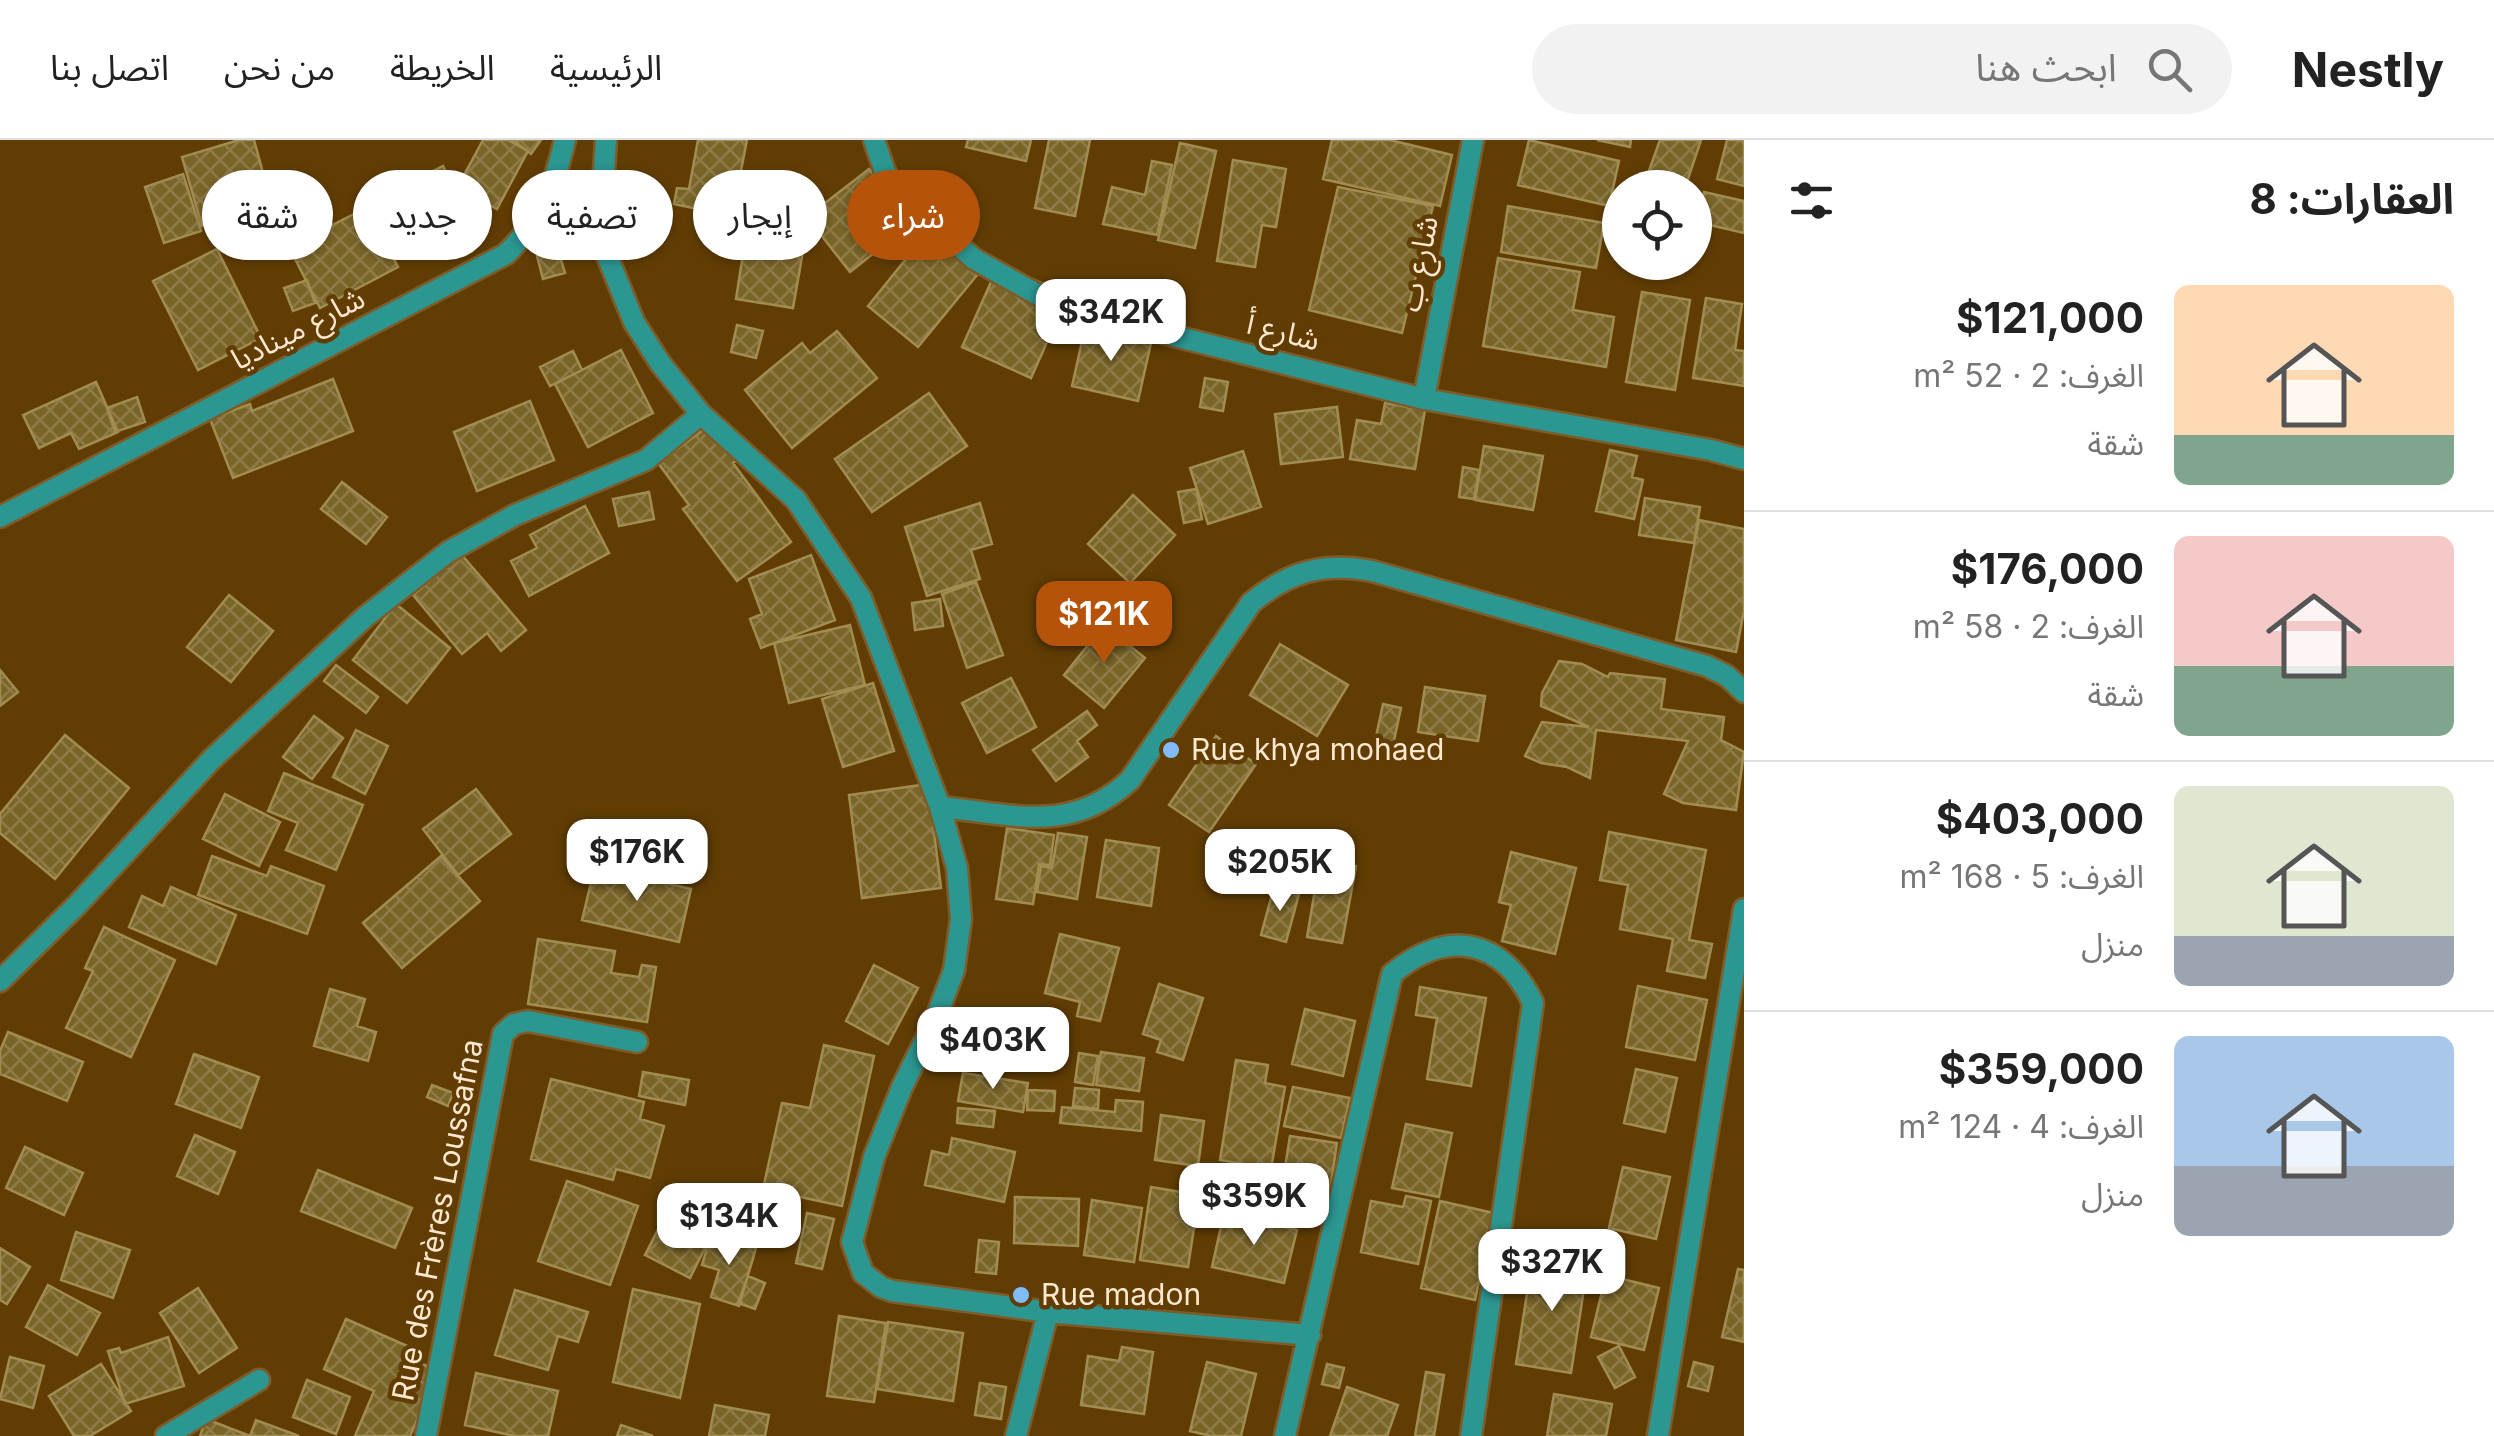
<!DOCTYPE html>
<html lang="ar">
<meta charset="utf-8">
<style>
body{margin:0;font-family:Inter,"Noto Sans Arabic",sans-serif;background:#f2f2f2;color:#222;direction:rtl;height:100vh;display:flex;flex-direction:column;font-size:38px;white-space:nowrap}
*{box-sizing:border-box;margin:0}
p{font-size:32px;color:#767676}
.icon{flex:none;width:55px;height:55px;fill:none;stroke:currentColor;stroke-width:2;stroke-linecap:round;stroke-linejoin:round}
.map{position:relative;flex:1;overflow:hidden;direction:ltr}
.panel{display:flex;flex-direction:column;background:#fff;width:750px}
.panel>*{flex:none}
.guide{position:absolute;left:30px;top:30px;width:950px;height:90px;direction:rtl;display:flex;gap:20px}
.tools{position:absolute;left:1602px;top:30px;display:grid;gap:20px}
.tools a{display:grid;place-items:center;width:110px;height:110px;border-radius:50%;background:#fff;box-shadow:0 2px 8px #0004;font-size:50px}
.price{position:absolute;translate:-50% -85px;padding:0 22px;border-radius:20px;background:#fff;color:#222;font-size:32px;line-height:65px;filter:drop-shadow(0 2px 5px #0008)}
.price::after{content:'';position:absolute;left:50%;top:60px;width:30px;height:22px;margin-left:-15px;background:inherit;clip-path:polygon(0 0,100% 0,50% 100%)}
.price.on{background:#b45309;color:#fff}
ul{padding:0;list-style:none}
li{display:flex;align-items:center;gap:30px;height:250px;padding:0 40px}
li+li{border-top:2px solid #e0e0e0}
li span{display:grid;place-items:center;flex:none;width:280px;height:200px;border-radius:15px;color:#555}
li>.icon{margin-inline-start:auto}
span .icon{width:120px;height:120px;fill:#fffc;stroke-width:1}
li b{font-size:42px}
h2{display:flex;justify-content:space-between;align-items:center;height:120px;padding:0 40px;font-size:42px}
.chip{padding:0 35px;border-radius:45px;background:#fff;box-shadow:0 2px 8px #0004;font-size:35px;line-height:90px}
.chip.on{background:#b45309;color:#fff}
header{display:flex;align-items:center;gap:60px;box-sizing:border-box;height:140px;padding:0 50px;background:#fff;border-bottom:2px solid #e0e0e0}
header strong{font-size:48px}
nav{display:flex;gap:55px;margin-inline-start:auto;font-size:35px}
.search{width:700px;height:90px;background:#f2f2f2;display:flex;align-items:center;gap:25px;box-sizing:border-box;padding:0 35px;border-radius:55px;color:#767676;font-size:38px}
main{display:flex;flex:1;min-height:0}
.map>svg:first-child{display:block}
.building{fill:url(#building-cross-hatch);stroke:#a18c51;stroke-width:2.5}
.lines{fill:none;stroke-linecap:round;stroke-linejoin:round}
.street-casing{stroke:#7d5c29;stroke-width:25}
.street{stroke:#2c9691;stroke-width:20}
.poi-dot{fill:#81bcfa;stroke:#613d04;stroke-width:4}
.labels{text-anchor:middle;stroke-width:9;stroke-linejoin:round;paint-order:stroke}
.street-label{font-size:30px;fill:#ffe8cf;stroke:#613d04}
.poi-label{font-size:30px;fill:#ffe8cf;stroke:#613d04;text-anchor:start}
</style>
<header>
<strong>Nestly</strong>
<div class="search"><svg class="icon" aria-label="search" viewBox="0 0 24 24"><circle cx="10" cy="10" r="6"/><path d="M15 15l6 6"/></svg>ابحث هنا</div>
<nav><a>الرئيسية</a><a>الخريطة</a><a>من نحن</a><a>اتصل بنا</a></nav>
</header>
<main>
<section class="panel">
<h2>العقارات: 8<svg class="icon" aria-label="filters" viewBox="0 0 24 24"><path d="M4 7h16M4 17h16"/><circle cx="9" cy="7" r="2"/><circle cx="15" cy="17" r="2"/></svg></h2>
<ul>
<li><span style="background:linear-gradient(#ffd9b3 75%,#7fa58c 0)"><svg class="icon" aria-label="home" viewBox="0 0 24 24"><path d="M3 11l9-7 9 7M6 9v11h12V9"/></svg></span><div><b>$121,000</b><p>الغرف: 2 · 52 m²</p><p>شقة</p></div></li>
<li><span style="background:linear-gradient(#f6c9c9 65%,#7fa58c 0)"><svg class="icon" aria-label="home" viewBox="0 0 24 24"><path d="M3 11l9-7 9 7M6 9v11h12V9"/></svg></span><div><b>$176,000</b><p>الغرف: 2 · 58 m²</p><p>شقة</p></div></li>
<li><span style="background:linear-gradient(#dfe7d0 75%,#9aa5b1 0)"><svg class="icon" aria-label="home" viewBox="0 0 24 24"><path d="M3 11l9-7 9 7M6 9v11h12V9"/></svg></span><div><b>$403,000</b><p>الغرف: 5 · 168 m²</p><p>منزل</p></div></li>
<li><span style="background:linear-gradient(#a9c7e8 65%,#9aa5b1 0)"><svg class="icon" aria-label="home" viewBox="0 0 24 24"><path d="M3 11l9-7 9 7M6 9v11h12V9"/></svg></span><div><b>$359,000</b><p>الغرف: 4 · 124 m²</p><p>منزل</p></div></li>
</ul>
</section>
<div class="map">
<svg width="1744" height="1296" viewBox="0 0 1744 1296">
<defs>
<pattern id="building-cross-hatch" width="8" height="8" patternUnits="userSpaceOnUse" patternTransform="scale(2.5)"><rect width="8" height="8" fill="#7a6529"/><path d="M0 0l8 8M0 8l8-8" fill="none" stroke="#8e7b47"/></pattern>
</defs>
<rect width="100%" height="100%" fill="#613d04"/>
<path class="building" d="M239,0H254L272,66L202,86L182,17Z
M483,0H508L528,11L497,69L457,48Z
M513,0H541L531,14Z
M698,0H747L737,51L753,54L746,91L709,84L712,72L674,64L677,48L689,49Z
M968,0H1031L1026,21L966,7Z
M1049,0H1090L1075,76L1035,68Z
M1332,0H1390L1452,15L1440,66L1323,39Z
M1529,0L1619,21L1609,66L1518,45Z
M1597,0H1631L1630,7Z
M1660,0H1701L1685,48H1670L1646,39Z
M1727,0H1744V46L1717,39Z
M1180,3L1216,11L1195,108L1158,100Z
M1233,20L1286,29L1276,87L1262,85L1255,127L1217,121Z
M1152,21L1172,25L1157,95L1103,84L1112,47L1145,55Z
M443,26L472,83L415,113L385,56Z
M869,29L912,83L850,132L807,77Z
M183,34L201,91L164,103L145,47Z
M1338,47L1433,66L1402,193L1309,170Z
M1704,52L1744,61V93L1697,82Z
M1508,66L1604,83L1596,128L1501,112Z
M368,67L398,127L320,168L289,107Z
M931,88L982,129L918,207L868,166Z
M745,101L803,111L793,168L736,159Z
M217,109L261,198L198,230L153,141Z
M558,110L565,133L543,139L537,116Z
M1498,118L1580,132L1573,170L1614,177L1606,227L1483,206Z
M999,124L1068,155L1031,238L962,207Z
M307,140L315,163L293,171L284,148Z
M1642,152L1690,160L1675,250L1626,242Z
M1706,158L1742,164L1735,210L1744,211V246L1693,238Z
M737,185L763,191L756,218L731,212Z
M1085,188L1151,203L1138,261L1072,246Z
M837,191L877,238L792,308L745,250L802,203L810,213Z
M621,210L653,273L588,307L555,244Z
M573,211L582,230L550,246L540,227Z
M1205,238L1228,242L1223,271L1200,267Z
M333,239L353,291L233,338L210,279L250,264L252,271Z
M96,242L118,292L79,309L71,293L39,308L23,275Z
M929,253L967,306L872,372L835,319Z
M137,257L145,282L115,292L107,268Z
M530,261L554,320L477,351L454,292Z
M1385,263L1425,270L1415,329L1350,319L1357,280L1381,284Z
M1337,267L1343,317L1281,324L1275,274Z
M710,285L736,321L733,323L791,402L737,441L683,369L689,365L658,323Z
M1484,306L1543,316L1533,370L1475,360Z
M1610,310L1637,316L1632,337L1643,340L1634,379L1596,371Z
M1243,311L1261,367L1208,384L1190,328Z
M1463,327L1479,330L1474,359L1459,357Z
M342,342L387,377L366,404L321,369Z
M1196,349L1202,379L1184,383L1178,352Z
M649,352L654,379L619,386L613,359Z
M1133,355L1175,395L1130,443L1088,404Z
M1645,358L1700,367L1694,403L1639,395Z
M980,363L992,404L971,410L980,439L927,456L905,387Z
M585,366L609,413L529,456L511,421L537,408L530,395Z
M1699,380L1744,389V471L1736,512L1676,500Z
M461,414L526,490L501,511L487,493L462,514L413,455Z
M811,415L835,480L761,508L750,479L762,474L749,439Z
M976,442L1003,515L967,528L942,454Z
M229,455L273,491L231,542L187,507Z
M940,459L943,486L915,490L912,463Z
M396,464L450,508L407,563L353,520Z
M850,485L865,545L789,563L774,503Z
M1104,485L1145,518L1104,568L1064,535Z
M1280,504L1348,545L1317,596L1250,555Z
M1559,521L1582,524L1608,537L1610,533L1665,539L1661,569L1724,577L1721,600L1744,612L1736,670L1683,663L1664,654L1688,601L1596,590L1590,638L1567,627L1541,623L1525,616L1542,582L1589,587L1541,566L1542,553Z
M336,525L378,557L366,573L324,541Z
M0,530L18,552L0,566Z
M1011,538L1036,587L987,613L962,563Z
M873,543L894,611L843,627L822,559Z
M1425,547L1485,556L1478,601L1418,592Z
M1383,564L1401,568L1392,610L1374,606Z
M1087,571L1097,585L1077,601L1088,617L1056,641L1033,610Z
M314,576L343,598L312,639L283,617Z
M356,590L388,606L365,654L333,637Z
M65,595L129,648L55,739L0,693V674Z
M1216,596L1256,624L1209,692L1169,665Z
M284,633L363,665L336,730L286,710L298,683L268,671Z
M928,644L941,748L862,758L849,655Z
M476,649L511,694L458,735L423,689Z
M225,654L280,682L259,726L203,699Z
M1007,688L1054,695L1050,725L1039,724L1033,764L996,759Z
M1609,692L1706,710L1689,800L1712,804L1705,838L1667,831L1673,799L1620,789L1628,745L1600,740Z
M1058,693L1087,697L1077,759L1037,752L1041,726L1052,728Z
M1106,700L1159,708L1151,766L1097,757Z
M1511,712L1576,728L1555,814L1502,801L1511,765L1499,762Z
M212,716L267,736L271,726L324,746L307,794L198,755Z
M441,716L480,761L402,828L363,783Z
M1320,720L1356,726L1342,803L1307,797Z
M595,726L691,749L679,802L582,780Z
M171,747L236,775L216,824L129,787L142,756L163,766Z
M1274,747L1299,754L1286,802L1261,795Z
M104,787L175,820L131,917L66,888L93,831L85,828Z
M1060,794L1119,808L1100,881L1077,876L1080,862L1045,853Z
M538,799L615,811L611,833L639,837L642,825L656,827L647,882L528,864Z
M874,825L918,848L888,904L846,881Z
M1159,844L1203,858L1183,920L1157,912L1161,900L1143,894Z
M1638,846L1707,860L1695,920L1626,907Z
M1420,847L1486,858L1471,946L1427,939L1437,878L1416,875Z
M330,849L365,859L357,886L376,892L368,921L314,906Z
M1305,869L1355,881L1343,936L1292,924Z
M8,892L83,922L67,961L0,934V911Z
M824,905L874,916L842,1066L763,1049L782,963L810,968Z
M1101,912L1144,918L1139,951L1096,945Z
M1079,913L1098,916L1093,945L1075,942Z
M194,914L259,937L241,988L176,964Z
M1236,920L1268,925L1265,943L1285,947L1271,1029L1220,1020Z
M1636,929L1677,938L1665,992L1624,983Z
M643,932L689,940L685,965L639,956Z
M963,933L1028,943L1023,972L958,961Z
M551,939L644,962L640,979L664,986L650,1038L616,1029L613,1040L531,1019Z
M432,945L453,953L448,966L427,957Z
M1293,947L1350,958L1341,998L1284,986Z
M1075,948L1099,950L1098,969L1073,966Z
M1028,950L1055,951L1054,971L1027,970Z
M1116,960L1143,962L1141,991L1060,983L1062,967L1115,972Z
M958,968L995,971L993,987L957,983Z
M1161,975L1204,981L1198,1026L1155,1020Z
M1406,984L1452,993L1439,1057L1392,1048Z
M195,995L235,1012L218,1054L177,1036Z
M1290,996L1337,1003L1326,1077L1253,1065L1258,1030L1284,1034Z
M952,998L1015,1012L1004,1062L925,1045L932,1011L949,1015Z
M25,1007L83,1033L64,1075L6,1048Z
M1623,1027L1670,1037L1656,1099L1609,1088Z
M318,1030L412,1068L395,1108L301,1071Z
M567,1041L638,1066L610,1145L538,1121Z
M1151,1047L1199,1055L1188,1127L1140,1120Z
M1406,1056L1431,1061L1418,1124L1361,1112L1371,1061L1403,1067Z
M1015,1057L1079,1059L1078,1106L1014,1103Z
M1092,1060L1142,1068L1134,1122L1084,1115Z
M1440,1061L1494,1073L1475,1160L1421,1148Z
M807,1073L834,1079L822,1129L796,1123Z
M1224,1073L1297,1090L1284,1143L1212,1127Z
M666,1074L711,1096L690,1138L645,1115Z
M76,1092L130,1110L113,1158L61,1140Z
M711,1095L756,1108L739,1166L711,1157L719,1130L702,1125Z
M979,1100L999,1102L996,1134L976,1132Z
M0,1108L30,1127L7,1164L0,1160Z
M1533,1115L1588,1123L1571,1233L1516,1224Z
M1738,1129L1744,1130V1202L1722,1197Z
M1606,1135L1659,1148L1644,1210L1591,1197Z
M748,1136L765,1143L755,1169L738,1163Z
M48,1145L100,1173L77,1215L26,1187Z
M198,1148L237,1208L199,1233L160,1173Z
M633,1149L700,1164L680,1258L613,1242Z
M515,1150L588,1172L578,1202L558,1196L548,1230L495,1215Z
M839,1176L886,1183L874,1262L827,1256Z
M346,1179L414,1209L410,1219L439,1231L410,1296H355L374,1251L324,1229Z
M888,1182L963,1193L953,1261L877,1249Z
M168,1197L184,1246L125,1264L108,1211L119,1208L121,1213Z
M1619,1206L1635,1237L1615,1248L1598,1217Z
M1122,1207L1153,1212L1144,1274L1081,1265L1088,1216L1119,1221Z
M10,1217L44,1226L33,1268L0,1259Z
M1207,1222L1256,1234L1241,1296H1211L1190,1291Z
M1694,1222L1713,1227L1708,1251L1688,1246Z
M101,1224L131,1271L90,1296H74L49,1256Z
M1327,1224L1344,1228L1339,1248L1322,1244Z
M1426,1232L1444,1235L1434,1296H1415Z
M476,1233L558,1251L548,1296H514L465,1285Z
M307,1240L350,1257L336,1294L293,1277Z
M980,1243L1006,1247L1001,1279L975,1275Z
M1347,1247L1398,1265L1387,1296H1330Z
M1554,1254L1612,1264L1606,1296H1547Z
M715,1265L769,1275L765,1296H709Z
M206,1279L250,1296L256,1280L299,1296H200Z
M621,1285L653,1296H617Z"/>
<g class="lines">
<defs>
<path id="street" d="M606,0L601,75L606,113L634,182L660,223L701,274L796,360L861,458L940,667L957,728L961,779L954,830L936,878L902,947L874,1017L852,1102L863,1133L881,1147L892,1151L1048,1172L1310,1195
M874,0L885,32L898,52L974,119L1042,157L1115,181L1424,259L1711,310L1744,319
M1424,259L1473,0
M0,377L506,114C543,78 553,49 565,0
M940,667C1013,674 1071,695 1130,640L1251,463C1289,431 1324,422 1372,431L1707,526L1727,536L1744,552
M0,841L77,765L212,619L365,477L448,412L515,375L646,320L701,274
M166,1296L259,1240
M426,1296L503,894L514,884L528,881L637,902
M1016,1296L1048,1172
M1285,1296L1392,834C1446,788 1503,798 1533,863L1471,1296
M1658,1296L1744,769"/>
</defs>
<use href="#street" class="street-casing"/>
<use href="#street" class="street"/>
</g>
<g class="poi-dot">
<circle cx="1171" cy="610" r="10"/>
<circle cx="1021" cy="1155" r="10"/>
</g>
<g class="labels">
<g class="street-label">
<text transform="translate(1419 124) rotate(-79)" y="10">شارع ب</text>
<text transform="translate(298 189) rotate(-27)" y="10">شارع ميناديا</text>
<text transform="translate(1283 192) rotate(14)" y="10">شارع أ</text>
<text transform="translate(438 1080) rotate(-79)" y="10">Rue des Frères Loussafna</text>
</g>
<g class="poi-label">
<text x="1191" y="620">Rue khya mohaed</text>
<text x="1041" y="1165">Rue madon</text>
</g>
</g>
</svg>
<div class="tools">
<a><svg class="icon" aria-label="locate" viewBox="0 0 24 24"><circle cx="12" cy="12" r="6"/><path d="M12 2v4M12 18v4M2 12h4M18 12h4"/></svg></a>
</div>
<b class="price" style="left:1111px;top:224px">$342K</b>
<b class="price on" style="left:1104px;top:526px">$121K</b>
<b class="price" style="left:637px;top:764px">$176K</b>
<b class="price" style="left:1280px;top:774px">$205K</b>
<b class="price" style="left:993px;top:952px">$403K</b>
<b class="price" style="left:1254px;top:1108px">$359K</b>
<b class="price" style="left:729px;top:1128px">$134K</b>
<b class="price" style="left:1552px;top:1174px">$327K</b>
<div class="guide">
<a class="chip on">شراء</a>
<a class="chip">إيجار</a>
<a class="chip">تصفية</a>
<a class="chip">جديد</a>
<a class="chip">شقة</a>
</div>
</div>
</main>
